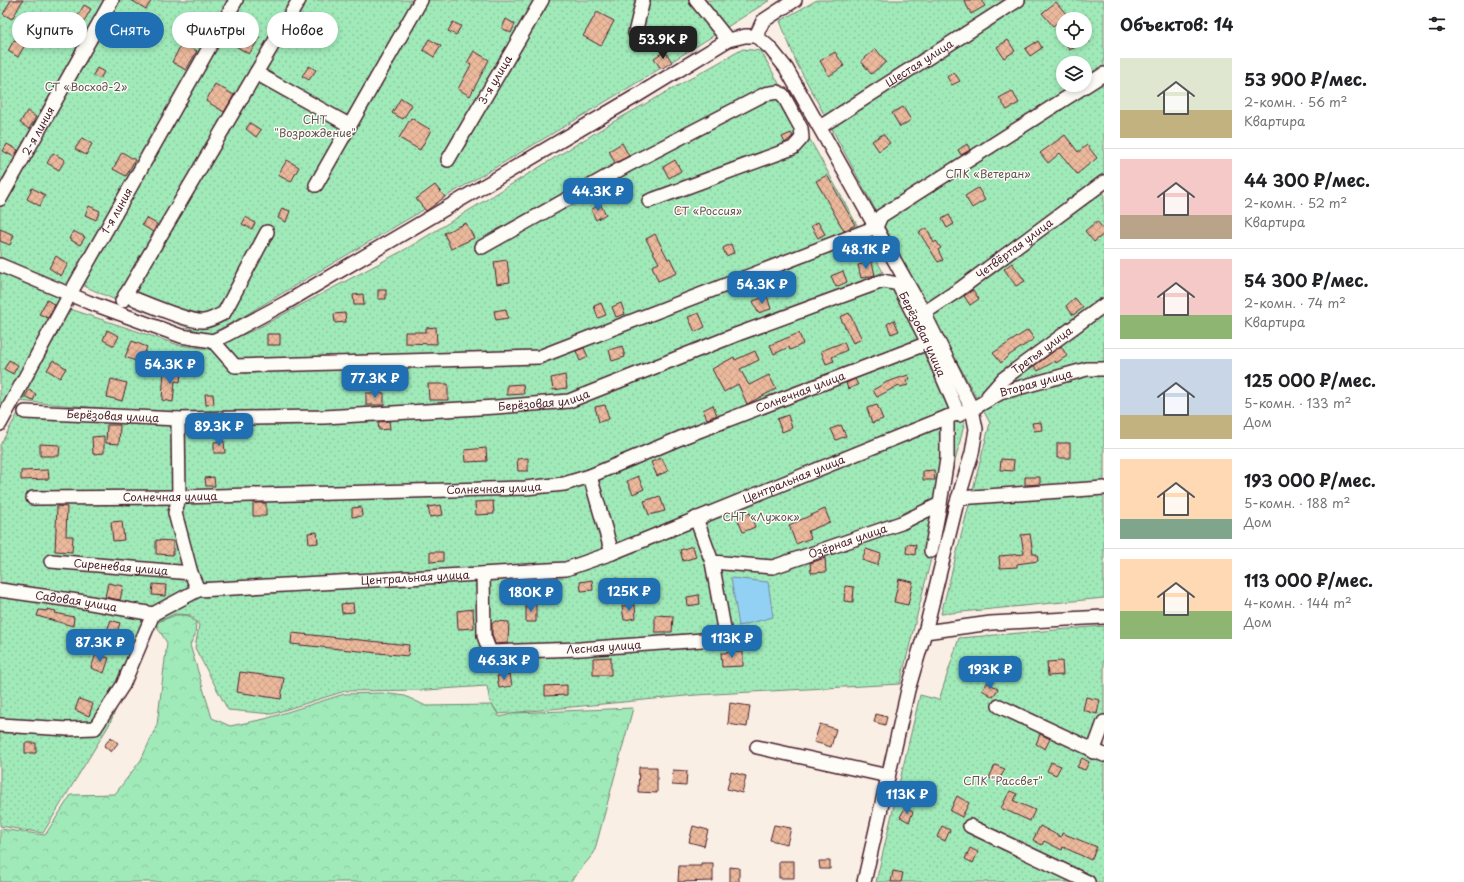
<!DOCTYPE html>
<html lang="ru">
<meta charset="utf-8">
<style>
body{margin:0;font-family:"Playpen Sans",sans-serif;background:#f2f2f2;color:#202124;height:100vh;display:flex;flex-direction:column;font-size:15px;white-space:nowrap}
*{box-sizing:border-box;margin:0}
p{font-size:13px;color:#757577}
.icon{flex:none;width:22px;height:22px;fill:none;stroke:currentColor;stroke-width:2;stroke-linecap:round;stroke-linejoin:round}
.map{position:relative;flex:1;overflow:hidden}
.panel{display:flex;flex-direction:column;background:#fff;width:360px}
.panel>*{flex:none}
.top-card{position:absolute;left:12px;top:12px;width:380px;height:36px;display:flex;gap:8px}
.buttons{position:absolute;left:1056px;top:12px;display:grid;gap:8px}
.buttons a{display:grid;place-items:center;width:36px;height:36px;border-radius:50%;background:#fff;box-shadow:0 2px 6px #0003;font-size:20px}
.price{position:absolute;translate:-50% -34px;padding:0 9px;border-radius:8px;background:#1f6fb2;color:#fff;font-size:13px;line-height:26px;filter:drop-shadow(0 1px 2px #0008)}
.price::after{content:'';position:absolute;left:50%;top:24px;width:12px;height:9px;margin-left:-6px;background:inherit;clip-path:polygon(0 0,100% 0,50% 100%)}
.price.current{background:#222;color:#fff}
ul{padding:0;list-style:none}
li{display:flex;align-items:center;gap:12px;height:100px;padding:0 16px}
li+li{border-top:1px solid #e0e0e0}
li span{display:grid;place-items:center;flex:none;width:112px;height:80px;border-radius:0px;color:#555}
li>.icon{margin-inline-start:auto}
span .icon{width:48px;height:48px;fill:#fffc;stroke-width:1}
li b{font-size:17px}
h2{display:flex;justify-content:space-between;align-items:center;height:48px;padding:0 16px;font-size:17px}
.chip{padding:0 14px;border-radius:18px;background:#fff;box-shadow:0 2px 6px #0003;font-size:14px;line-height:36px}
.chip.current{background:#1f6fb2;color:#fff}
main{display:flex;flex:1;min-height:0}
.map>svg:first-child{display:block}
.forest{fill:url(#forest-crowns);stroke:#758472}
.park{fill:url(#park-dots);stroke:#758472;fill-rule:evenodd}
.water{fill:#93d1f4;stroke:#768aa4}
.building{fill:url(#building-cross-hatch);stroke:#4a1f2b}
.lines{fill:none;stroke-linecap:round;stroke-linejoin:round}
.minor-casing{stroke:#4a1f2b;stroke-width:16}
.minor{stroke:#fdfcf7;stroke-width:13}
.labels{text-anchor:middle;stroke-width:3;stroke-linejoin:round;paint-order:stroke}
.street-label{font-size:11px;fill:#4a1f2b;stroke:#fdfcf7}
.park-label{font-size:11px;fill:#60524e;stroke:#fdfcf7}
</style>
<main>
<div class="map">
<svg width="1104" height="882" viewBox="0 0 1104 882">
<defs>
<pattern id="forest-crowns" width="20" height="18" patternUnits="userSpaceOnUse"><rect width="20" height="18" fill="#a0eab9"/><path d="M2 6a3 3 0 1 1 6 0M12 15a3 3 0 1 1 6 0" fill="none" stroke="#8bc89f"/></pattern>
<pattern id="park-dots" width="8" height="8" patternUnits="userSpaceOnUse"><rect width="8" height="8" fill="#a0eab9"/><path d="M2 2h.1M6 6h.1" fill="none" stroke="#8bc89f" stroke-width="1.8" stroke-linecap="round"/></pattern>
<pattern id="building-cross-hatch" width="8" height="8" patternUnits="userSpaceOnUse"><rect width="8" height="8" fill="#ebb99c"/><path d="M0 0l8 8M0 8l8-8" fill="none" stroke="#cb9f87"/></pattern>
</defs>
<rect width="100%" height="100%" fill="#f9efe5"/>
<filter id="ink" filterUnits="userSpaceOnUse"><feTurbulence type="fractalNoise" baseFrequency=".025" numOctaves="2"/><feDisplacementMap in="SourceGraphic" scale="8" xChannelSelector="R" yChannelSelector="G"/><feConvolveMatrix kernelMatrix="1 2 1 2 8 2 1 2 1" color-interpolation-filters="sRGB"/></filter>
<g filter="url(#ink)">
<path class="forest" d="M176,615H188L196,623L195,635L190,645L212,718L230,726L265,719L344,694L382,693L405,696L426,706L492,705L500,717L515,713L633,708L594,853L570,882H0V829L45,835L71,795L115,794L141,760L157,725L167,643L155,623Z"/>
<path class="park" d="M0,0H234L0,420Z
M242,0H770C596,111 416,213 239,319L208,335L122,303L82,285Z
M817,0H1104V598L941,614L990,423L797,64L780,21ZM1063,19H1085V41H1063ZM1063,63H1085V85H1063Z
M743,49L761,51L883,272L692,351L564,400L208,417L16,401L67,308L179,345L209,349L254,330L406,249L613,122Z
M890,281L964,412V425L900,684L696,695L499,714L490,702L487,686L427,690L345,691L272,714L228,710L195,648L199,625L190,615L175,614L154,623L109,725L43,833L0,826V445L21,408L197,422L532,408Z
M1104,626V882H876L920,695L939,700L959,638Z"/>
<path class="water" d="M731,578L768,582L773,617L739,626Z"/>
<path class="building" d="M11,0H23L12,19L3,14Z
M131,0H152L146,9Z
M964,0H981L985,6L971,14Z
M1056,2L1067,15L1053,26L1042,13Z
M84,5L91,9L83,23L76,19Z
M597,12L614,21L601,46L583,36Z
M506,19L515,24L511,33L502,28Z
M453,22L461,26L456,35L448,31Z
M245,28L260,38L249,54L234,45Z
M429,39L441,46L434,57L423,50Z
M14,40L25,45L18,57L8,51Z
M1008,40L1015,51L1004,58L997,47Z
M1038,41L1042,48L1030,56L1025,49Z
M1065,41H1090L1069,50Z
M182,43L197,51L186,70L172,62Z
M876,49L886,62L871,74L861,61Z
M474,51L489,60L470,96L458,89L471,65L467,63Z
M665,51L672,62L661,69L654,58Z
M835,52L844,66L829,76L820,61Z
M309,66L316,70L309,80L302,76Z
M97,68L104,72L100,79L93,75Z
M954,72L960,81L952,85L947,77Z
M215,84L234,95L224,112L206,101Z
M1012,91L1019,103L1007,110L999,98Z
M401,98L412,105L403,119L392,113Z
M903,107L911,120L900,127L892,113Z
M27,111L36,117L29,129L20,123Z
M411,118L431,130L420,150L399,138Z
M250,123L261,130L256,137L246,129Z
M791,133L793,136L785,143L782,137Z
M883,134L890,143L879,151L872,141Z
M1065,135L1078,152L1087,145L1097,158L1077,174L1060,153L1048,163L1040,153Z
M82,138L92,144L86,155L75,149Z
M622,143L629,156L615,163L609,151Z
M7,144L18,150L14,157L3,151Z
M967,144L970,150L961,155L958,150Z
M122,152L135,160L126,176L113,169Z
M53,153L65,160L59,170L47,163Z
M287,160L299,167L291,182L278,175Z
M675,160L681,171L669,178L663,167Z
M827,175L855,225L844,231L816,181Z
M435,185L445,197L426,211L416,199Z
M32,188L45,195L40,206L27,199Z
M978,188L985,200L972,208L965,196Z
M600,204L606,214L596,220L591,210Z
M89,206L100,211L96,220L85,215Z
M681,207L684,214L676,217L674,210Z
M282,208L290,211L286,222L278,218Z
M949,215L954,224L947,228L942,219Z
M246,217L255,223L252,229L242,224Z
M146,218L157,224L153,232L142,225Z
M1097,221L1104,230V234L1094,242L1085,231Z
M818,222L825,234L818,238L811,226Z
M466,223L474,238L451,249L444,233Z
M927,228L934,243L936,241L941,248L938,250L943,260L938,262L919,232Z
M0,229L14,235L10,245L0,241Z
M73,231L85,237L80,245L69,239Z
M655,234L668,259L670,258L677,273L658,281L652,266L659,263L646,239Z
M731,244L734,253L726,256L723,248Z
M56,256L68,264L61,276L49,268Z
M507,260L510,282L497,284L494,262Z
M872,262L875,275L861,278L858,265Z
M1012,263L1025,281L1016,286L1004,269Z
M843,271L847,282L836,287L831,276Z
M378,290H386V299H378Z
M973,290L979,299L970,305L964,296Z
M363,294L364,305H354L353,295Z
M767,296L771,309L758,313L753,301Z
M1075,298L1083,308L1073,315L1066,306Z
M47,300L55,305L48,318L39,314Z
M601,303L606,315L598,318L594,306Z
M621,303L625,314L616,317L612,307Z
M506,309L508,318L496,320L494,311Z
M345,313L346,322L335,323L334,314Z
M699,313L705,327L695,332L688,317Z
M849,313L862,339L853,343L840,317Z
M894,320L899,331L891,334L887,324Z
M436,327L437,344L405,343V332H426V328Z
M107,330L119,336L114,346L103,340Z
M1028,330L1034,339L1008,356L1001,363L993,353Z
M799,333L803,344L790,350L789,347L774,354L770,345Z
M267,334H280V345H267Z
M132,341L147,347L141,363L125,357Z
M844,342L847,350L832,357L834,361L826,364L821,351Z
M622,346L625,357L612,361L609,350Z
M1061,346L1067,356L1056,363L1055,361L1038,371L1034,366Z
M584,348L588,357L580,361L576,351Z
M755,351L759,360L740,369L749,385L769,375L776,389L747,404L738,384L724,392L712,369L734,357L735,360Z
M9,360L18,365L13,374L4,369Z
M53,360L66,368L60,378L47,370Z
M164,370L181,372L180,382L175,381L173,402L162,400Z
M358,370V381H347V371Z
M565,375L567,388L553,390L551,378Z
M908,375L910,379L906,381L908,385L900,387L899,385L877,397L873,390L887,382Z
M111,379L127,383L122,401L107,397Z
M855,379L858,385L848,389L846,383Z
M428,384H448V400H429Z
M523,384L524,394L507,395V385Z
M29,390L36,394L33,401L25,397Z
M366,393H384V405H366Z
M205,394H213L214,404L206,405Z
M605,405L609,419L599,422L595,407Z
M713,405L717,415L707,419L703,410Z
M877,405L883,419L872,423L867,408Z
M788,415L792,428L782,432L777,419Z
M389,421L390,429L379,430L378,422Z
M1041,422L1042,430L1034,431L1032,423Z
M107,425H120L119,444L106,443Z
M841,425L846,436L836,440L831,429Z
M104,436V453L93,454L92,437Z
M224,441L225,453H214V442Z
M1057,443H1070V458H1057Z
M40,444L60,445L59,456H40Z
M486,448L487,461L466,462L465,450Z
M528,458V471H518L517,459Z
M662,458L668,471L657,476L651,462Z
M1001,459L1014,460L1013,471L1000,470Z
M48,470L49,479L21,480V471Z
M934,470L935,480H923V471Z
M638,476L644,489L633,494L627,481Z
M214,477L215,486H206L205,478Z
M1025,477H1040V484L1025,485Z
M660,496L665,511L649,515L644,501Z
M493,501L494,514L476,515L475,502Z
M253,503H266V516H253Z
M441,505L443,515L430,517L428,507Z
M57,506L67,507L66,536H73L72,552L55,551Z
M361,507L362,516L352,517V508Z
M825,509L830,522L808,531L811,538L796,544L789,525Z
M750,513L755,527L743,532L737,518Z
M122,521L124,540L113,541L111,522Z
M317,532L318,543L309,544L308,533Z
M1030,534L1033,554H1037L1038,561L1017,564V567L1000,568L999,556L1024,554L1021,535Z
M156,540L173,541V555L156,554Z
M907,544L916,545L915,555L906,553Z
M693,546L696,557L683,561L680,550Z
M866,549L881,554L877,565L862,560Z
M430,552H443V561L430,562Z
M825,558L826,572L811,573L810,563Z
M617,578L619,587L611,589L609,580Z
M899,579L913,582L908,605L894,602Z
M592,580L593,590L581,591L580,582Z
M108,583L123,586L120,600L105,597Z
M153,584L166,585L165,596L152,595Z
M551,585L553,595L544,596L543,587Z
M845,586L854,587L853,602L844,601Z
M699,595L700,604L688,606L687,597Z
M353,603L354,612L342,613L341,604Z
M526,604H536V622H526Z
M635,605L636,618L624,620L622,606Z
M47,609L56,611L55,613L74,617L73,626L37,616L39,610L47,611Z
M473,609L474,628L458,629L457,611Z
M655,615L673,616L672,632H655Z
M111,620L120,623L116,636L106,633Z
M495,621L509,622L508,643L495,644L492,634V624Z
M292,633L409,645L408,656L291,644Z
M743,652V666L722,667L721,653Z
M96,654L109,658L104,673L91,668Z
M611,657V675H593V658Z
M1062,661L1063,675L1048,676L1047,662Z
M240,672L284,678L281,699L237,692Z
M510,674L512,686L499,688L497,676Z
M988,682L998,689L993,697L982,690Z
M567,685V695L545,696V686Z
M1086,697L1100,700L1097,714L1083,710Z
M79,699L93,704L89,716L75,710Z
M730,703L750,706L747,727L728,724Z
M876,714L887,717L885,725L874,722Z
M820,724L836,729L831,747L814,742Z
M1040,734L1050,739L1045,749L1036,744Z
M111,737L118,743L111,752L104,746Z
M25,743H36V753H25Z
M1082,758L1089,762L1085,770L1077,767Z
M1051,762L1061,766L1056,775L1047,771Z
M995,765L1005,769L998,782L989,778Z
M639,767H657V793L638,792Z
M673,770L687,771L686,786L672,785Z
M731,772L746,776L742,793L727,789Z
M1010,791L1017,794L1014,801L1035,810L1030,821L1001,808Z
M957,796L969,803L962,817L950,811Z
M905,808L913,812L909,822L900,817Z
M774,825L791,828L787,844L770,840Z
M693,826L708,830L704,846L689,842Z
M942,826L950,830L945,841L937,837Z
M1040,826L1061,837L1062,833L1097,847L1091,860L1063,847L1062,850L1044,841L1042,845L1033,840Z
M970,848L978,852L973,863L965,859Z
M779,861H794V878H779Z
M819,861H830V869H820Z
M701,863H713V881L678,882L679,866H701Z
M730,867L739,868V882H730Z
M893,871L903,873L901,882H891Z"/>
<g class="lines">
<defs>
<g id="minor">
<path d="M696,0L728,40"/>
<path d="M635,33L643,0"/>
<path d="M756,36L763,21L795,0"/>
<path d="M256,73L349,125"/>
<path id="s1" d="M820,127L1018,0"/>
<path id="s2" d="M448,160L542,0"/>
<path d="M316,185L421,0"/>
<path id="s3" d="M0,199L112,0"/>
<path d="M482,247L626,166L765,94L778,92L783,95L801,128L802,138L793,148L649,201"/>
<path d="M0,265L88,302L181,336L213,341L224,336L287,302L638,95L728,40L745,36H756L770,48L786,68L924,313L972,409L976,429L972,453L956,506L925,632L908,690L864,882"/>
<path d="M125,295C141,301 190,323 204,321C211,320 218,316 224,313L267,232"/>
<path d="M122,301L299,0"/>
<path id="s4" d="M924,313L960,289L1104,182"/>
<path d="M213,341L235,366L539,357L876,227L881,216L1104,74"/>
<path id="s5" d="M988,396L1003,379L1104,305"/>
<path id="s6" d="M25,412L178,419L324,417L496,407L569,401L738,334L883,281L898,284L928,343L959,415"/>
<path d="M178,419L179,497L175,513L191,573L198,590"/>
<path id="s7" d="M0,424L70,294L236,0"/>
<path d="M590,476L612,553"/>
<path id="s8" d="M33,498L179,497L525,488L564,484L590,476L683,437L928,343"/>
<path d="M958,498L1104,488"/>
<path id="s9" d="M696,518L712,562L773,567L901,523L940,504L947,459V417"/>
<path d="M931,551L940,504"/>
<path id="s10" d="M51,561L191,573"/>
<path id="s11" d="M483,574L484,636L490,652L580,649L716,639L725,634L712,562"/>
<path id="s12" d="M0,590L85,602L153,614"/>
<path d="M925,632L991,623L1104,617"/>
<path d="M999,706L1104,755"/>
<path id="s13" d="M0,725L68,729L95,728L123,685L153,614L198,590L566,569L612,553L947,417L972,409L1000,393L1087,369H1104"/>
<path d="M757,747L888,776"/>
<path d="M1093,752L1104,722"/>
<path d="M970,826L1088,882"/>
</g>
</defs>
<use href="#minor" class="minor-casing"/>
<use href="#minor" class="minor"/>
</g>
</g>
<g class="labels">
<g class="street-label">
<text dy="4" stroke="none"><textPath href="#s1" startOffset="118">Шестая улица</textPath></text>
<text dy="4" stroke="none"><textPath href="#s2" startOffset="93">3-я улица</textPath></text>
<text dy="4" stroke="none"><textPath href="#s3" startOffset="78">2-я линия</textPath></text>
<text dy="4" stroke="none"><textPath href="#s7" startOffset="243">1-я линия</textPath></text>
<text dy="4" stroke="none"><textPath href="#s4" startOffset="111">Четвёртая улица</textPath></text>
<text dy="4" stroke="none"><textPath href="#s6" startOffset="952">Берёзовая улица</textPath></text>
<text dy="4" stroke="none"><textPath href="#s5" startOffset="71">Третья улица</textPath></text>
<text dy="4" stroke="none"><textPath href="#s13" startOffset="1149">Вторая улица</textPath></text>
<text dy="4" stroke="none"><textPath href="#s8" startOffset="785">Солнечная улица</textPath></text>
<text dy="4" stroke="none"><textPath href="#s6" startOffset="520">Берёзовая улица</textPath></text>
<text dy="4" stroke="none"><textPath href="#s6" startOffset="88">Берёзовая улица</textPath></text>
<text dy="4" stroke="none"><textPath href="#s13" startOffset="888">Центральная улица</textPath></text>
<text dy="4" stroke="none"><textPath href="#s8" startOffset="461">Солнечная улица</textPath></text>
<text dy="4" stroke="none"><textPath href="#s8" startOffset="137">Солнечная улица</textPath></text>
<text dy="4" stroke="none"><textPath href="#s9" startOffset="187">Озёрная улица</textPath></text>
<text dy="4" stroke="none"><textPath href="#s10" startOffset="70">Сиреневая улица</textPath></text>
<text dy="4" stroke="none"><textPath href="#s13" startOffset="492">Центральная улица</textPath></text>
<text dy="4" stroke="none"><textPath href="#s12" startOffset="77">Садовая улица</textPath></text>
<text dy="4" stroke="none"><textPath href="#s11" startOffset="193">Лесная улица</textPath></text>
</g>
<g class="park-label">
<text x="86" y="91">СТ «Восход-2»</text>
<text x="315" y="124">СНТ<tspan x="315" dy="13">"Возрождение"</tspan></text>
<text x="988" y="178">СПК «Ветеран»</text>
<text x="708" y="215">СТ «Россия»</text>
<text x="761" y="521">СНТ «Лужок»</text>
<text x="1003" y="785">СПК "Рассвет"</text>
</g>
</g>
</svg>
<div class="buttons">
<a><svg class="icon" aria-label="locate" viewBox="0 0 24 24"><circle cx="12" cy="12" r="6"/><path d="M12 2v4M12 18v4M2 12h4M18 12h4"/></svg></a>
<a><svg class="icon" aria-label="layers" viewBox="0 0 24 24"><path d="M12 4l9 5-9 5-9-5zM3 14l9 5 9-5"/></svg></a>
</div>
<b class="price current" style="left:663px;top:60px">53.9K ₽</b>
<b class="price" style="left:598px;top:212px">44.3K ₽</b>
<b class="price" style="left:866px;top:270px">48.1K ₽</b>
<b class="price" style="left:762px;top:305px">54.3K ₽</b>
<b class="price" style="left:170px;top:385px">54.3K ₽</b>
<b class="price" style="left:375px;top:399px">77.3K ₽</b>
<b class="price" style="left:219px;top:447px">89.3K ₽</b>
<b class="price" style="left:629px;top:612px">125K ₽</b>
<b class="price" style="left:531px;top:613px">180K ₽</b>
<b class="price" style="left:732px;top:659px">113K ₽</b>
<b class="price" style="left:100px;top:663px">87.3K ₽</b>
<b class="price" style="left:504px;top:681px">46.3K ₽</b>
<b class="price" style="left:990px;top:690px">193K ₽</b>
<b class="price" style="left:907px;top:815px">113K ₽</b>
<div class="top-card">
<a class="chip">Купить</a>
<a class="chip current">Снять</a>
<a class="chip">Фильтры</a>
<a class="chip">Новое</a>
</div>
</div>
<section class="panel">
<h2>Объектов: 14<svg class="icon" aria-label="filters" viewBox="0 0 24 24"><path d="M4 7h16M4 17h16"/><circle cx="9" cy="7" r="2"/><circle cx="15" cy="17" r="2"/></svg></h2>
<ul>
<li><span style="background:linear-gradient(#dfe7d0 65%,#c2b280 0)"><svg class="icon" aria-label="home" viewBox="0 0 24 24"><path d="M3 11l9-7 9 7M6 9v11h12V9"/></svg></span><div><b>53 900 ₽/мес.</b><p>2-комн. · 56 m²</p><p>Квартира</p></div></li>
<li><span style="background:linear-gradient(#f6c9c9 70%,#b9a48a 0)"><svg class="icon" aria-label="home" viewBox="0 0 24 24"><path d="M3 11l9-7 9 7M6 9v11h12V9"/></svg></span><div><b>44 300 ₽/мес.</b><p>2-комн. · 52 m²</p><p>Квартира</p></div></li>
<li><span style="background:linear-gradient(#f6c9c9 70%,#8fb573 0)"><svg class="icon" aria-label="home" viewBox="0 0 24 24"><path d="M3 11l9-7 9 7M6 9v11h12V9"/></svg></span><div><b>54 300 ₽/мес.</b><p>2-комн. · 74 m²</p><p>Квартира</p></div></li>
<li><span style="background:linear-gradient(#c9d6e8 70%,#c2b280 0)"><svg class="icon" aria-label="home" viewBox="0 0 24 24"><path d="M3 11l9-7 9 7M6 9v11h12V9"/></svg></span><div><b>125 000 ₽/мес.</b><p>5-комн. · 133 m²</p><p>Дом</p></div></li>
<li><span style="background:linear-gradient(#ffd9b3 75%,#7fa58c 0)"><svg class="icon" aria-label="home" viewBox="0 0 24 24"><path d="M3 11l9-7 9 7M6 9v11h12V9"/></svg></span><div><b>193 000 ₽/мес.</b><p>5-комн. · 188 m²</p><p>Дом</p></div></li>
<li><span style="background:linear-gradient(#ffd9b3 65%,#8fb573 0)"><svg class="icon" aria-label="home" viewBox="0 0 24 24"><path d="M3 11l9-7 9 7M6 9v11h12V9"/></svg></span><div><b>113 000 ₽/мес.</b><p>4-комн. · 144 m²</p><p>Дом</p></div></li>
</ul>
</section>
</main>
